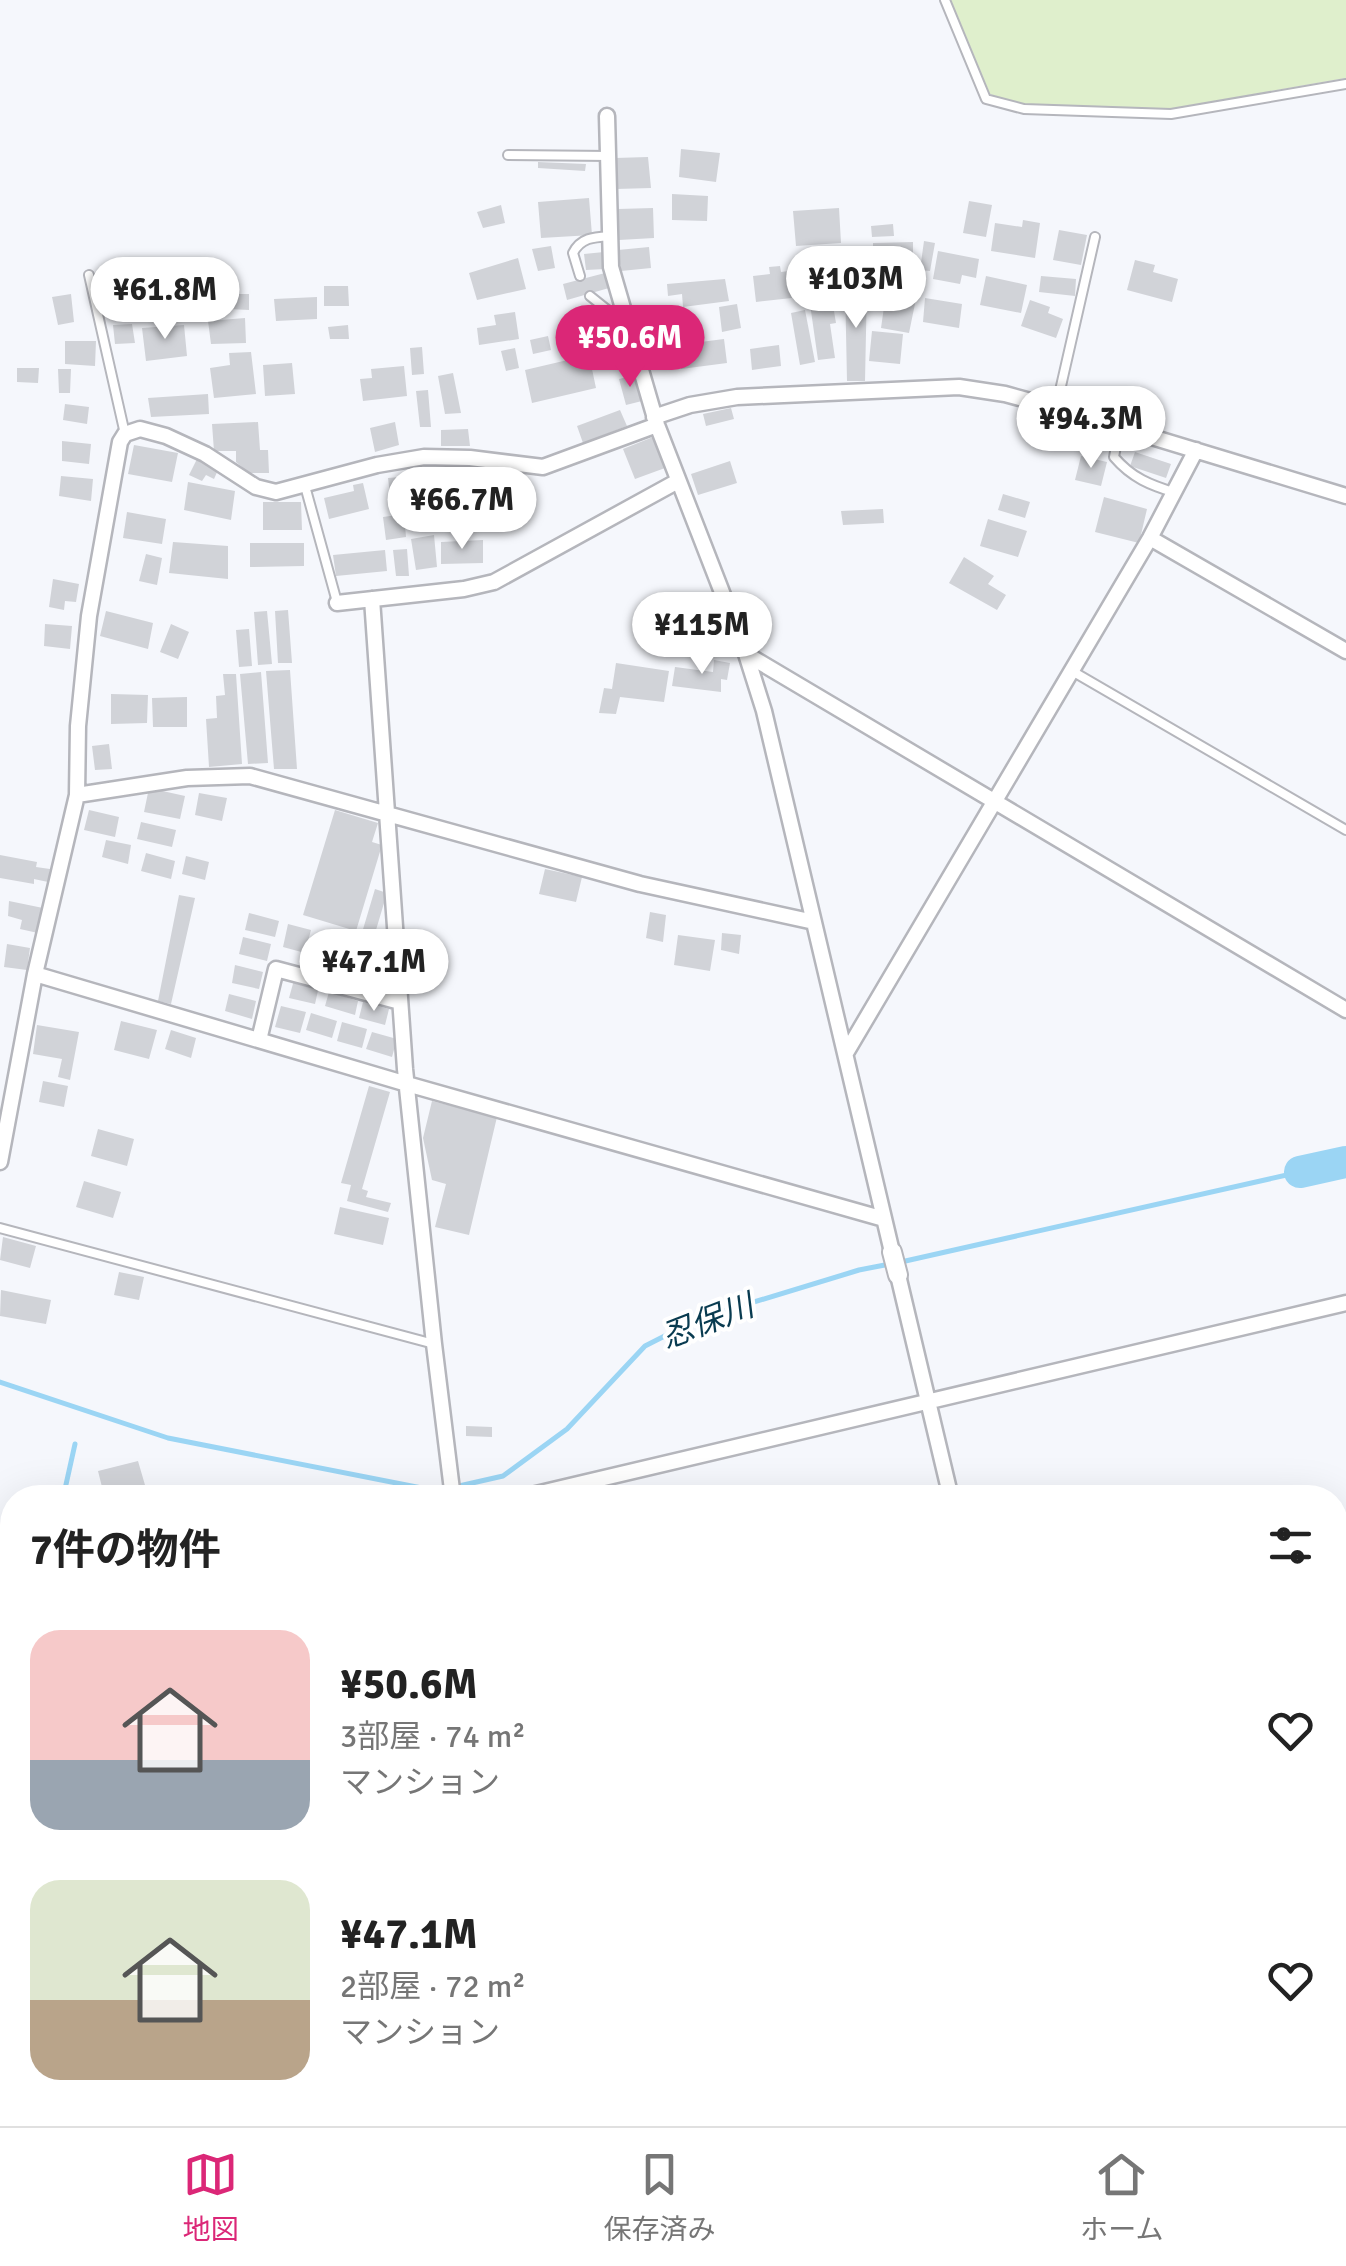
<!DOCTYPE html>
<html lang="ja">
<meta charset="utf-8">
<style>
body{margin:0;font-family:Signika,"Noto Sans JP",sans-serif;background:#f6f6f6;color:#222;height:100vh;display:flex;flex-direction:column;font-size:38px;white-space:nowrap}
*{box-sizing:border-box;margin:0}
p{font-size:32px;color:#767676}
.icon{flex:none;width:55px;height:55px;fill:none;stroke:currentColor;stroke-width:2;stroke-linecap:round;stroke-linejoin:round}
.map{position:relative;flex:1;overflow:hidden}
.drawer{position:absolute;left:0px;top:1485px;width:1348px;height:642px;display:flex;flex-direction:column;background:#fff;border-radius:40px 40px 0 0;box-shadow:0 10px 40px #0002}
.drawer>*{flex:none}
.price{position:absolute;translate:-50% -85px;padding:0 22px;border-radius:35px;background:#fff;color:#222;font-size:32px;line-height:65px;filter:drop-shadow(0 2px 5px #0008)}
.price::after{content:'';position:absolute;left:50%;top:60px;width:30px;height:22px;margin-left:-15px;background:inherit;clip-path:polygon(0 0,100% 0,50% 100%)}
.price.selected{background:#db2777;color:#fff}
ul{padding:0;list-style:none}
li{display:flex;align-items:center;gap:30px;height:250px;padding:0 30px}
li span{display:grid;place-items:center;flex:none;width:280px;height:200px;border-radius:30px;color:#555}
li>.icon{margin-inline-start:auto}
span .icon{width:120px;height:120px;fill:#fffc;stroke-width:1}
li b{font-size:42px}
h2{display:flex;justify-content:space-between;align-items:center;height:120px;padding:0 30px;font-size:42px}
.tabs{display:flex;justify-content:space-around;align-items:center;height:140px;border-top:2px solid #e0e0e0;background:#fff;font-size:28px;color:#767676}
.tabs a{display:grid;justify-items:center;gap:5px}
.tabs .selected{color:#db2777}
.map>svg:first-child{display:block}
.green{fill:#dfefcc}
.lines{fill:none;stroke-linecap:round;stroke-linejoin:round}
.stream{stroke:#9bd5f4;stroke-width:5}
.river{stroke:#9bd5f4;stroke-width:32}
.building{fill:#d1d3d8}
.service-casing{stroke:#b5b6bc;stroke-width:12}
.minor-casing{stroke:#b5b6bc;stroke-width:19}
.tertiary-casing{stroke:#b5b6bc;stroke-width:22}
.secondary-casing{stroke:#b5b6bc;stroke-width:25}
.service{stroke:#fff;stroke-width:8}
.minor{stroke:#fff;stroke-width:14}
.tertiary{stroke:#fff;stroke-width:18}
.secondary{stroke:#fff;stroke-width:20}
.labels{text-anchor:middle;stroke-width:8;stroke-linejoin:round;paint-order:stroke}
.water-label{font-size:32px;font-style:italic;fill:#093b50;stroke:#fff}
</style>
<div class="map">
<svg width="1346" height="2126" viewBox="0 0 1346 2126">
<rect width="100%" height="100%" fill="#f5f7fc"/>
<path class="green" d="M951,0H1346V78L1168,109L1026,106L990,94Z"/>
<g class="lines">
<path class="stream" d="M901,1262L1300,1172
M0,1382L168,1438L437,1491L503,1476L567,1429L645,1346L698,1319L859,1270L890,1264
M63,1498L75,1444
M0,1618L12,1614"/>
<path class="river" d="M1300,1172L1346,1162"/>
</g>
<path class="building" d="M681,149L720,153L716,182L679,177Z
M648,157L651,188L616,189L615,158Z
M538,162L586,164L585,171L538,168Z
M672,194L708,196L707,221L672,220Z
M589,198L592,235L541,238L538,202Z
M969,201L992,205L986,237L963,233Z
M501,205L505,223L483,228L477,212Z
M653,208L654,238L619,240L618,209Z
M839,208L841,243L796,246L793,211Z
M1023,220L1040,223L1035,258L991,251L995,223L1022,227Z
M893,224L894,236L872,237L871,226Z
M1059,230L1087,235L1081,265L1053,260Z
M924,241L935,243L930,271L920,270Z
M913,242V272H873V243Z
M551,246L555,268L538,271L532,249Z
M649,247L651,268L621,271L618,250Z
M938,251L979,259L976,278L962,275L960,284L933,279Z
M604,252L605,269L586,270L584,254Z
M518,258L526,289L477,300L469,273Z
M1135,260L1155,265L1153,272L1178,279L1172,302L1127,290Z
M780,266L781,272L789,271L792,298L756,302L753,276L770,274L769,267Z
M605,273L609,288L567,300L563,284Z
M986,276L1027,285L1021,313L980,305Z
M1041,276L1076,279L1075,296L1039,292Z
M725,279L729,301L683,307L682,294L668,296L667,284Z
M874,279L888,281L887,289L917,294L909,333L881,328L884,307L871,305Z
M845,283L867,284L865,381H847Z
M324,286H348L349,306H324Z
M831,293L836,323L830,324L835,358L818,360L809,297Z
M71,294L74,322L58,325L52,297Z
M230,294H249V310L229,309Z
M317,297V319L276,321L274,299Z
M925,298L962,304L959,328L923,322Z
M1030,300L1050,307L1048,313L1063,319L1056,338L1021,326Z
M737,304L741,328L722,332L719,307Z
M805,310L815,362L800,365L791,313Z
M515,312L519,339L479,345L477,328L496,325L494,315Z
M245,318L246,343L211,344L208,321Z
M132,324L135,343L115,344L113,325Z
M184,325L187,356L146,361L142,328Z
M348,325L349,339H330L328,327Z
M872,331L903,334L900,364L869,361Z
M548,336L551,350L533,354L530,340Z
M626,338L634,362L607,369L600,346Z
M724,339L727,363L681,369L677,345Z
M65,341H96L95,366L65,364Z
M779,345L781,366L752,370L750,349Z
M422,347L424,374L412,375L410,348Z
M515,348L519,368L506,371L501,351Z
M251,352L256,394L214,398L210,368L230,365L229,353Z
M589,355L596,388L532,403L525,370Z
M292,363L295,394L265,396L263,365Z
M404,366L407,396L363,401L360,379L372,378L371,369Z
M17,368H39L38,383L17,382Z
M58,369H71L70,393H59Z
M453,373L461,413L445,414L438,376Z
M635,375L642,401L626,405L619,379Z
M428,390L431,427H420L416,391Z
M208,394L209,414L151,417L148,398Z
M65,404L89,407L87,424L63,420Z
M731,408L734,419L706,426L703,414Z
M620,410L627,426L583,443L577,426Z
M258,422L260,450H268L269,473H249L236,462V451H214L212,424Z
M395,422L399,445L375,452L370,428Z
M468,429L470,446H441V430Z
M653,437L665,468L635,479L623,449Z
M62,441L91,444L89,464L62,461Z
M134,445L178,453L172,482L128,474Z
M1135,452L1171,464L1166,478L1130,466Z
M1081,456L1107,462L1101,486L1075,480Z
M197,459L218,470L214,479L206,475L202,481L189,475Z
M730,461L737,483L698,495L691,474Z
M466,473L494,478L490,501L462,496Z
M453,474L459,507L418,515L411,482Z
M61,476L93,479L91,501L59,496Z
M400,477L403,509L392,511L388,478Z
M188,482L235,491L231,520L184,510Z
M363,483L369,509L329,519L324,498L354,491L353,485Z
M1003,494L1030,502L1025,518L998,510Z
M1104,497L1147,509L1139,543L1095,532Z
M263,502H301L302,530H263Z
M883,509L884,523L843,525L841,511Z
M127,512L166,519L162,544L123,538Z
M404,514L406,537L386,540L383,517Z
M988,519L1027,531L1018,557L980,546Z
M434,535L437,567L416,570L411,539Z
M483,540V563L441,564V542Z
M173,542L228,546V579L169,573Z
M250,543H304V566L250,567Z
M407,549L409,576H396L393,550Z
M385,550L387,571L336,576L333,555Z
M146,554L162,558L157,585L139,581Z
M964,557L994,576L988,584L1006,595L997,610L949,583Z
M53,579L79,584L76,602L65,601L64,610L49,607Z
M288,610L292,663H278L275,611Z
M106,611L153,623L148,649L100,636Z
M267,611L272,664L258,665L254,612Z
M45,624L72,626L70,649L44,646Z
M171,624L189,632L178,659L160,652Z
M249,629L252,666L239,667L236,630Z
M714,660L730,663L727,680L721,679V692L672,686L675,667L713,672Z
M616,663L669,671L664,702L620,697L616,714L599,713L604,688L612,689Z
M290,670L297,769H274L266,671Z
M261,672L268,763L248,764L240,674Z
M223,674H236L242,764L209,767L206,719L217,718L216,696L225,695Z
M111,694L148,695L147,723L111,724Z
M187,697V727H153L152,698Z
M109,744L112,769L95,770L92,746Z
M149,788L185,796L180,819L144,812Z
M199,793L227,798L222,821L195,815Z
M89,810L119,817L115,837L84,830Z
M335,810L378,823L372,842L382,845L356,931L303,915Z
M141,822L176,830L172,847L137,839Z
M106,840L131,845L128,864L102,857Z
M146,853L175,861L171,879L141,871Z
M0,855L37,862L36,867L50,869L48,882L34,879V884L0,878Z
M186,856L209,862L205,880L182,874Z
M545,869L582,877L576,902L539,894Z
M375,889L387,893L373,940L361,936Z
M179,895L195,898L171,1004L158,1001Z
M9,901L43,908L38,933L20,929L22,920L8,916Z
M650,912L666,915L663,942L646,938Z
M249,913L279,921L275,937L245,930Z
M288,924L311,930L305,953L283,947Z
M722,933L741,935L739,954L721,950Z
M315,934L335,938L329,960L311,954Z
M678,935L715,940L710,971L674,965Z
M243,937L271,944L267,961L239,954Z
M343,942L365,947L358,971L337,966Z
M7,944L30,948L27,970L4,967Z
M369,951L388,955L381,981L363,976Z
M235,965L263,972L259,989L232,983Z
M294,980L319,986L315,1004L289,998Z
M329,992L358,1001L355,1015L325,1006Z
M229,994L256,1001L252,1019L225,1011Z
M363,1002L389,1009L385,1025L359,1018Z
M281,1006L306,1012L300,1033L275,1027Z
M311,1013L337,1021L332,1038L306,1030Z
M121,1021L157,1030L149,1059L114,1050Z
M342,1022L367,1029L362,1048L337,1041Z
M37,1025L79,1032L70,1080L58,1077L62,1059L33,1054Z
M171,1030L196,1038L191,1058L165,1049Z
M372,1032L397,1039L392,1057L366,1049Z
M43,1081L68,1086L64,1107L39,1102Z
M369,1086L390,1092L362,1189L368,1191L366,1197L391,1203L388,1212L347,1201L351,1185L341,1183Z
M432,1101L497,1117L469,1235L435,1227L446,1184L432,1180L423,1138Z
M98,1129L134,1139L127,1166L91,1156Z
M84,1181L121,1192L113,1218L76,1207Z
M340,1207L389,1218L383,1245L334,1234Z
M3,1237L36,1246L30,1268L0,1260Z
M119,1272L144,1277L139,1300L114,1295Z
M1,1290L51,1300L46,1324L0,1316Z
M466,1426L492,1427V1437L466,1436Z
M138,1461L145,1485L104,1495L98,1471Z
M0,1937L12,1938V1980L0,1978L4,1948L0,1947Z
M1335,1982L1346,1983V2007L1335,2006Z
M23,2115H79L80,2126H24Z
M389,2115H413L411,2126H387Z
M721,2115H754L751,2126L719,2123Z
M772,2115H795L803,2117L801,2126H769Z
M1251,2115H1263V2126H1230V2117L1251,2118Z"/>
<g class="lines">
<defs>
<path id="service" d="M945,0L986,99L1024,109L1171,114L1346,84
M508,155L610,156
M89,275L125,434
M580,276L573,253C581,237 595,237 611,236
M590,296L625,324
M1056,408L1095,237
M1119,430L1114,457C1132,478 1150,485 1176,493
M305,486L337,602
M1072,671L1346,830
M0,1228L434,1344
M632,2126L633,2115"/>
<path id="minor" d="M607,116L611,267L657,425L746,654L764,711L892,1252
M654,417L690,405L737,397L959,387L1005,394L1056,408L1346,496
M1150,538L1346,651
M372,599L405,1069L434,1344L453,1498
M337,603L464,589L494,582L678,481
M746,654L1346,1010
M77,795L187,778L250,776L640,884L814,922
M35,974L407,1084L884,1219
M259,1040L276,969L400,1002
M846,1053L1150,538L1196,450
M0,1162L35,974L77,795L78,726L89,616L120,442L125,434L140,429L166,436L205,454L256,487L276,492L377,465L424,457L470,458L543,467L657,425
M898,1275L951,1498
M519,1498L1346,1303
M1335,1544L1346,1542
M1335,1738L1346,1739
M1335,1918L1346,1919
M1335,2052L1346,2059
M1103,2115L1105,2126"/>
<path id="tertiary" d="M892,1252L898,1275"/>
<path id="secondary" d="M0,1912L12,1915
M855,2115L911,2126"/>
</defs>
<use href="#service" class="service-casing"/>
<use href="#minor" class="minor-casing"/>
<use href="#tertiary" class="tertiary-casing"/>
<use href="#secondary" class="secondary-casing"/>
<use href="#service" class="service"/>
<use href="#minor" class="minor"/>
<use href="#tertiary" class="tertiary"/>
<use href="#secondary" class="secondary"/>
</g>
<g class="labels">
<g class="water-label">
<text transform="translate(707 1321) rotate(-21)" y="11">忍保川</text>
</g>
</g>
</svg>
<b class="price" style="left:856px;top:331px">¥103M</b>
<b class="price" style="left:165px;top:342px">¥61.8M</b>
<b class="price selected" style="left:630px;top:390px">¥50.6M</b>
<b class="price" style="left:1091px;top:471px">¥94.3M</b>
<b class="price" style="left:462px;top:552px">¥66.7M</b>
<b class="price" style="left:702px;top:677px">¥115M</b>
<b class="price" style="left:374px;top:1014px">¥47.1M</b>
<section class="drawer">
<h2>7件の物件<svg class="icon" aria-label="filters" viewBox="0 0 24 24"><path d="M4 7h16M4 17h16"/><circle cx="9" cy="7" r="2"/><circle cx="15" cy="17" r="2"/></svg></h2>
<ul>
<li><span style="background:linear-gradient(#f6c9c9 65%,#9aa5b1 0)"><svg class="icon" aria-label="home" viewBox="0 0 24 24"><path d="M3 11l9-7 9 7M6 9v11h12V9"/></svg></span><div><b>¥50.6M</b><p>3部屋 · 74 m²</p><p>マンション</p></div><svg class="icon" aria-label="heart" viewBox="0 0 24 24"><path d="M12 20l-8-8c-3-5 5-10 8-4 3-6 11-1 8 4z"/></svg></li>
<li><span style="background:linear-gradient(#dfe7d0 60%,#b9a48a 0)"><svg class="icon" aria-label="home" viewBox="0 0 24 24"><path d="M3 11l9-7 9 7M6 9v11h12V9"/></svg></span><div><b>¥47.1M</b><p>2部屋 · 72 m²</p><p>マンション</p></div><svg class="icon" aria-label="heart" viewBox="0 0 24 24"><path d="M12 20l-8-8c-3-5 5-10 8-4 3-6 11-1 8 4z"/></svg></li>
</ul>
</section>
</div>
<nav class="tabs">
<a class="selected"><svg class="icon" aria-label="map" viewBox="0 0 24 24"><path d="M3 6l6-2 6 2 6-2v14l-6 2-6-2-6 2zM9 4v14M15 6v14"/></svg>地図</a>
<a><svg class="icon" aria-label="saved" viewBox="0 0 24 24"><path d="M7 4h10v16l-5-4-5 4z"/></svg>保存済み</a>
<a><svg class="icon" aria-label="home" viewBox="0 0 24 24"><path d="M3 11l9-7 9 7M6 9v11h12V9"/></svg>ホーム</a>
</nav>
